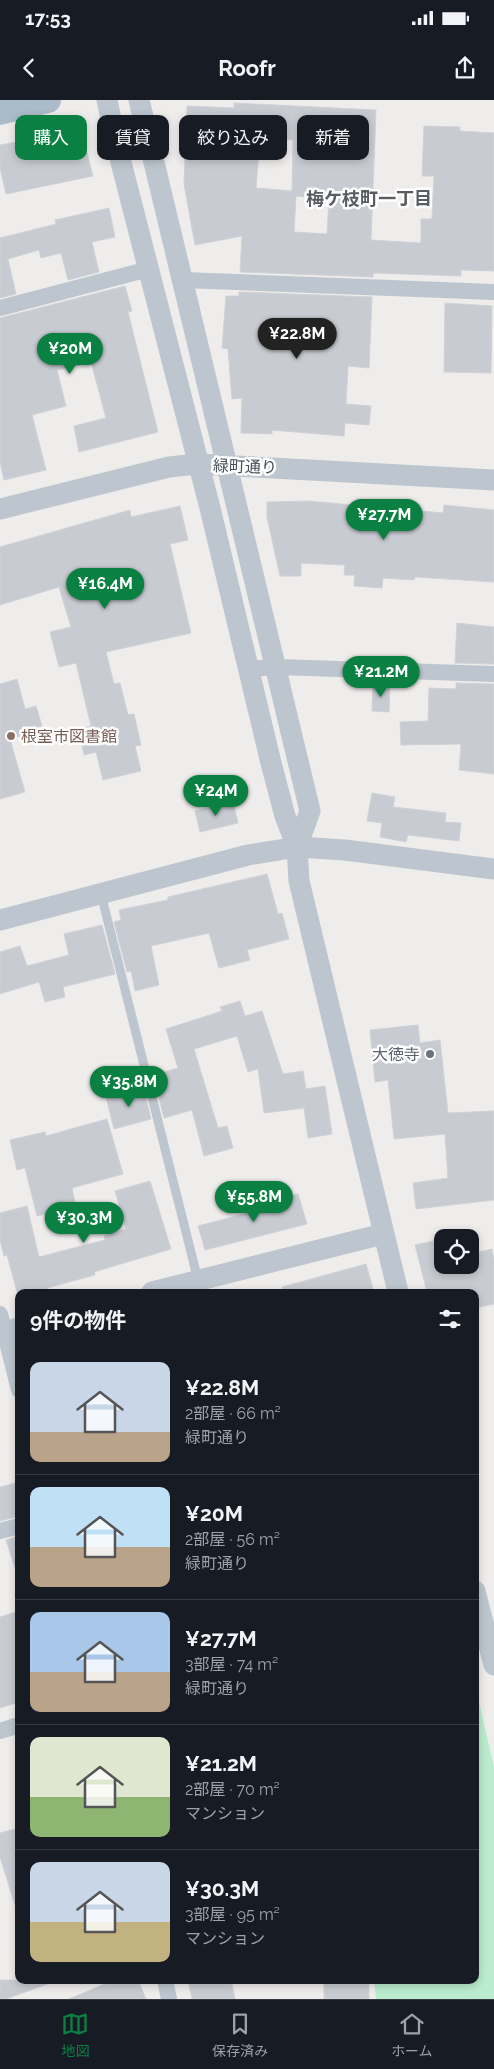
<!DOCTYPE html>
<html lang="ja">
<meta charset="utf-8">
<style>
body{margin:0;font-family:Raleway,"Noto Sans JP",sans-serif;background:#242831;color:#f1f3f6;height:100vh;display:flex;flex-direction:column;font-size:19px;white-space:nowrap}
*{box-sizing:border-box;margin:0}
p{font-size:16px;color:#9ea1a6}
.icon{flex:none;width:28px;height:28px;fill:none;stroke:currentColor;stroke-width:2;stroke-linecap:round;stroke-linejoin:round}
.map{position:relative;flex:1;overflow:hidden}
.side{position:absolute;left:15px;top:1189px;width:464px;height:695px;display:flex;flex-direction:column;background:#171b24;border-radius:10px;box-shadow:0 2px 8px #0003}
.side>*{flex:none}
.banner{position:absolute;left:15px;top:15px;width:465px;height:45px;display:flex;gap:10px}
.buttons{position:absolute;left:434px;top:1129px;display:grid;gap:10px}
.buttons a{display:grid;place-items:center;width:45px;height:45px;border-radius:10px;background:#171b24;box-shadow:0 2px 8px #0003;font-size:25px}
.price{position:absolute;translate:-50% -42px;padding:0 11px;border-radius:18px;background:#0b8043;color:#fff;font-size:16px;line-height:32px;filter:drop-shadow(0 1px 2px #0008)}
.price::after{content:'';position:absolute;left:50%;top:30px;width:15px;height:11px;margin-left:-8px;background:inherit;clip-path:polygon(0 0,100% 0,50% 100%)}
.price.current{background:#222;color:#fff}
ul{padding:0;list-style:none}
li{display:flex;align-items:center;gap:15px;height:125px;padding:0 15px}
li+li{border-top:1px solid #363941}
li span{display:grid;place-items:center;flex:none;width:140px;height:100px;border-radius:10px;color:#555}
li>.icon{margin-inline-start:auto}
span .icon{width:60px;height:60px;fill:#fffc;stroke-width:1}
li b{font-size:21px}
h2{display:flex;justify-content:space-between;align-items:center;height:60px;padding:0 15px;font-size:21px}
.tag{padding:0 18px;border-radius:10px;background:#171b24;box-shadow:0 2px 8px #0003;font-size:18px;line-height:45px}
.tag.current{background:#0b8043;color:#fff}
.status{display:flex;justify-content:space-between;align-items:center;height:35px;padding:0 25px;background:#171b24;direction:ltr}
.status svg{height:14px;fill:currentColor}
header{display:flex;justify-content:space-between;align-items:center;height:65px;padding:0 15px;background:#171b24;font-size:22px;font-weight:700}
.menu{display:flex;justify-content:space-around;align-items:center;height:70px;border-top:1px solid #363941;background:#171b24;font-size:14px;color:#9ea1a6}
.menu a{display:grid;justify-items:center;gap:2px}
.menu .current{color:#0b8043}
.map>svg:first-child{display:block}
.green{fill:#baeccd}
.building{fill:#c8cbd1;stroke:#d0d2d7;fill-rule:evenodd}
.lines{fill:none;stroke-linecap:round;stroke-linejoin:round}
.service{stroke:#bdc6ce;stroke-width:9}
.minor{stroke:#bdc6ce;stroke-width:16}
.tertiary{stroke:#bdc6ce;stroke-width:21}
.primary{stroke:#acbbca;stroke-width:26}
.education-dot{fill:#8d6e63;stroke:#fff;stroke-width:2}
.worship-dot{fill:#6b7280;stroke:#fff;stroke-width:2}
.labels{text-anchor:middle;stroke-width:5;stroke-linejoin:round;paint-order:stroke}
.street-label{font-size:16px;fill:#454f58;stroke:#fff}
.education-label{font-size:16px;fill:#785e54;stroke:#fff;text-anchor:start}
.worship-label{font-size:16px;fill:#5b616d;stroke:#fff;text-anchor:end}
.neighbourhood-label{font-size:18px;font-weight:bold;fill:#595c60;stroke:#fff}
</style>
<div class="status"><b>17:53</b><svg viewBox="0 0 49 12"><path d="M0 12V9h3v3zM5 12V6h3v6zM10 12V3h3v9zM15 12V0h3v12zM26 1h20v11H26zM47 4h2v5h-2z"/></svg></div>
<header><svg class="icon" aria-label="back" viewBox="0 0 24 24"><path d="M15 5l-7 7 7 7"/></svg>Roofr<svg class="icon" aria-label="share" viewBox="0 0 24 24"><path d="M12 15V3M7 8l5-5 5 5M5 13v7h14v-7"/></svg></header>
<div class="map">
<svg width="494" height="1899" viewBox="0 0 494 1899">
<rect width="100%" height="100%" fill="#efecec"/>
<path class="green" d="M475,1585L494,1667V1899H376L374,1880H475Z"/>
<path class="building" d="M234,3L376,10L371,140L421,143V119H432L434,76H422L424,26L460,27V31L494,33V171L461,170V176L373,173V177L240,172L242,136L195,145L184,84L187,6L234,8ZM260,38L293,40L292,91L256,88ZM296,96L329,99L327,134L294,132Z
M80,26L93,76L6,94L0,68V45L27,40L26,36L44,32V35Z
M109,108L115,137L92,142L99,172L68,180L61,153L41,158L39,150L8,159L16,194L0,198V138L56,124L55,120Z
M125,186L132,211L128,212L158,332L79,352L74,326L106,318L91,262L57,270L66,306L32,315L46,370L4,380L0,362V218Z
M239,192L372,197L369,268L348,266L346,304L371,306L369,325L345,323L344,336L272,330V334L241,333L242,298L232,299L228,249L222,248L226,196H239Z
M445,203L492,206L491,273L444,272Z
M308,401L443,413L444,405L494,410V482L415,477L414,480L383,478L382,488L354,486L355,475H344L345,465L301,463V476H280L267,417V402Z
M180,406L188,440L170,444L191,533L106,552L114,584L120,583L128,615L134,614L141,645L135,646L141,671L103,680L96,652L84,655L78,629L91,626L76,563L59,567L50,532L71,527L59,487L0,505V447L130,410L131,417Z
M457,523L494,527V564L455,563Z
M17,579L25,609L36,606L42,626L31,630L32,633L10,639L25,692L0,699V584Z
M456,583L494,584V674L459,670L461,644L401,645L400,622L428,621L429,588L456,589Z
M373,584L390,585L389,612L372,611Z
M372,693L395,697L393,707L446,713L445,722L461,723L459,741L408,735L406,742L380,737L382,723L367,721Z
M233,702L238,723L200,732L195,711Z
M267,774L278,814L282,813L289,839L247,850L250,860L219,868L209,833L151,846L159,885L135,891L131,871L127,872L114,822L121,820L119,810L168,800V797Z
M102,825L115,874L63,887L65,897L45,902L39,882L0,894V852L20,846L27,866L69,855L64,834Z
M240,901L245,916L262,911L283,974L303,971L306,989L325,986L332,1034L308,1038L304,1008L264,1013L258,969L248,972L237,936L194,949L218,1028L227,1026L233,1048L204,1056L192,1010L164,1018L153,975L178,968L166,929L222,911L220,907Z
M418,925L420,943L440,940L448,1013L494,1011V1100L416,1109L413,1083L448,1078L445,1034L394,1039L388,980L375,982L370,930Z
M143,986L151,1019L114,1029L106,997Z
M107,1019L123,1074L72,1088L76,1107L37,1116L25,1068L17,1070L10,1040L45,1032L46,1036Z
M150,1081L171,1149L94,1172L95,1175L47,1188L49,1192H17L7,1155L4,1156L0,1140V1113L27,1106L39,1157L105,1140L104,1136L126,1129L115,1091Z
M298,1094L307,1124L205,1150L198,1126L270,1107L269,1102Z
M442,1139V1165H470V1154L492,1149L494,1160V1204L475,1208V1192H427L415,1145Z
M366,1164L374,1192H283L282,1187Z
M16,1383L19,1416L0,1421V1387Z
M19,1436V1467L15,1468L6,1440Z
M19,1511V1602L0,1608V1517Z
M19,1728V1805H15L0,1757V1733Z
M0,1880H52L53,1882L6,1899H0Z
M114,1880H138L146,1899H69Z
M188,1880H231L235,1899H192Z
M324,1880H369V1899H324Z"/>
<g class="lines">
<path class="service" d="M101,794L201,1192"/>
<path class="minor" d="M182,180L494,192
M0,208L149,169
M249,569L277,567L494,574
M0,1214L19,1290
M0,1431L19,1426
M0,1631L19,1625
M165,1880L169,1899"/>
<path class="tertiary" d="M107,0L115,39L210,408L271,663L285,716L297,747L299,781L398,1192
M139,0L310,711L297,747
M0,409L169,367L198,364L494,380
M0,820L248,755L297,747L345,750L494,769
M152,1192L383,1134
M0,1233L19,1228
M475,1491L494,1565"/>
<path class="primary" d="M0,12L48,0"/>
</g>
<circle class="education-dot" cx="11" cy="636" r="5"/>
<circle class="worship-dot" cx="430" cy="954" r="5"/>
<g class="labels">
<g class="street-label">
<text transform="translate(245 366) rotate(2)" y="6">緑町通り</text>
</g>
<g class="education-label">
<text x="21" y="642">根室市図書館</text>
</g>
<g class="worship-label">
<text x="420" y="960">大徳寺</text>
</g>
<g class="neighbourhood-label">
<text x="369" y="105">梅ケ枝町一丁目</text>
</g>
</g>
</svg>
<div class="buttons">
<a><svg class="icon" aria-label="locate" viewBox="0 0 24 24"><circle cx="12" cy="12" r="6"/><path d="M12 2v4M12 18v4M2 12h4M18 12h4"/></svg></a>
</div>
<b class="price current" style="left:297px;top:260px">¥22.8M</b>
<b class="price" style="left:70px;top:275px">¥20M</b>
<b class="price" style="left:384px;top:441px">¥27.7M</b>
<b class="price" style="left:105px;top:510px">¥16.4M</b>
<b class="price" style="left:381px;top:598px">¥21.2M</b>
<b class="price" style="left:216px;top:717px">¥24M</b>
<b class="price" style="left:129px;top:1008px">¥35.8M</b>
<b class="price" style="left:254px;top:1123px">¥55.8M</b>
<b class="price" style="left:84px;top:1144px">¥30.3M</b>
<div class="banner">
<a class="tag current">購入</a>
<a class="tag">賃貸</a>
<a class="tag">絞り込み</a>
<a class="tag">新着</a>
</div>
<section class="side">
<h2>9件の物件<svg class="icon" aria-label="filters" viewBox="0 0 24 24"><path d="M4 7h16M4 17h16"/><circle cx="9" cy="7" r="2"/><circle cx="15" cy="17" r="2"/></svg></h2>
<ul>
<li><span style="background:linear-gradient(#c9d6e8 70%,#b9a48a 0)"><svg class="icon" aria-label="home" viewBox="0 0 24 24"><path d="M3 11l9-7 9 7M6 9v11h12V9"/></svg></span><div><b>¥22.8M</b><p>2部屋 · 66 m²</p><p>緑町通り</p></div></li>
<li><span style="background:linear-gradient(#bfe0f5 60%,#b9a48a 0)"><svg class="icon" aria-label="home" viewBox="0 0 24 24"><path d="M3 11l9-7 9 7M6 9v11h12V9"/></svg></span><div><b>¥20M</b><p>2部屋 · 56 m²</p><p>緑町通り</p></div></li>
<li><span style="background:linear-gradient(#a9c7e8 60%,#b9a48a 0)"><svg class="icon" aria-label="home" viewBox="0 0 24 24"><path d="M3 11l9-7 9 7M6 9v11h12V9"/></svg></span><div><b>¥27.7M</b><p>3部屋 · 74 m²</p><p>緑町通り</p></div></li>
<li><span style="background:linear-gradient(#dfe7d0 60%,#8fb573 0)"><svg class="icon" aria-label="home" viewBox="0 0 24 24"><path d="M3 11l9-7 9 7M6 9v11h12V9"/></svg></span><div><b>¥21.2M</b><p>2部屋 · 70 m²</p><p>マンション</p></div></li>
<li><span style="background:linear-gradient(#c9d6e8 60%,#c2b280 0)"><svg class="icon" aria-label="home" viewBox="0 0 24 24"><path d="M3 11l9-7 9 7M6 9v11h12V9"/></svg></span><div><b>¥30.3M</b><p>3部屋 · 95 m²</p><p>マンション</p></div></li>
</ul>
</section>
</div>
<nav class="menu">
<a class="current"><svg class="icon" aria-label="map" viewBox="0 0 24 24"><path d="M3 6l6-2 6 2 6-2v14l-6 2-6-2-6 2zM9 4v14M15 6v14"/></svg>地図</a>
<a><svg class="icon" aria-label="saved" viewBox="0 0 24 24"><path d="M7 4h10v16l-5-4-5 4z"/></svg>保存済み</a>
<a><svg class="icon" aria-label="home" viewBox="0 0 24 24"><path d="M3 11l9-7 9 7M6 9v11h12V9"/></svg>ホーム</a>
</nav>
